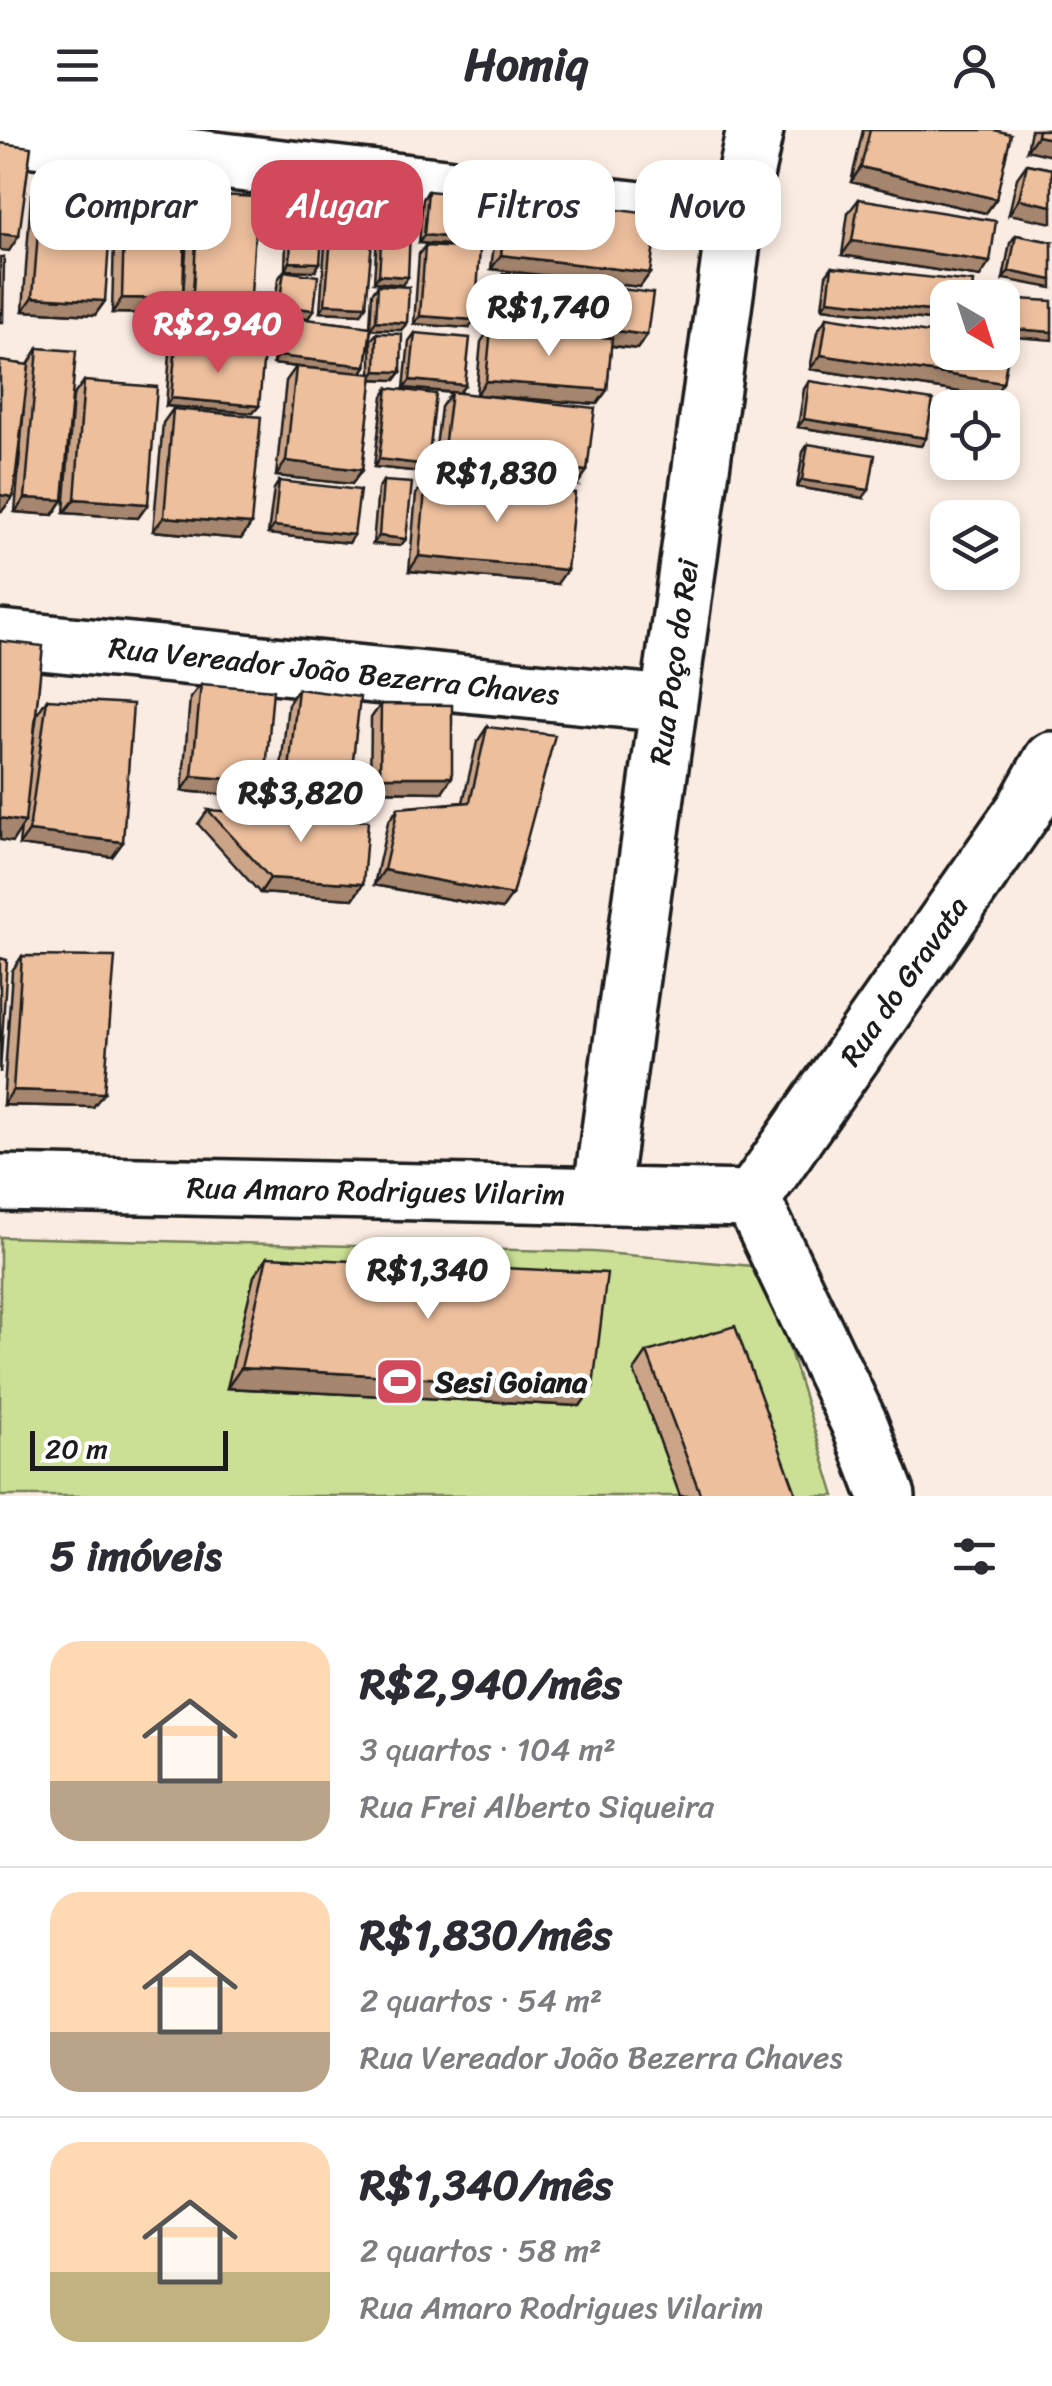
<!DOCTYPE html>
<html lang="pt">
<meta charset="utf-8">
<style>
body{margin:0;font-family:Sriracha,sans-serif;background:#f7f7f7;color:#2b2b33;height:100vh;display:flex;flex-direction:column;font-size:38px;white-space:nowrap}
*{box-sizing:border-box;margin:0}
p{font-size:32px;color:#7c7c81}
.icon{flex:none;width:55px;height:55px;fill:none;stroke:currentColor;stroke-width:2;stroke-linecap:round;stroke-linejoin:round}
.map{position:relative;height:1366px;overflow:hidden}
.sheet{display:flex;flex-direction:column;background:#fff;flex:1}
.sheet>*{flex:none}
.banner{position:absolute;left:30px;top:30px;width:992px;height:90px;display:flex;gap:20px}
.needle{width:65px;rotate:141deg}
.buttons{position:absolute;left:930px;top:150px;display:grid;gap:20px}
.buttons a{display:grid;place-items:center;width:90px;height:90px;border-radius:20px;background:#fff;box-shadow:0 5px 15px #0003;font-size:50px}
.scale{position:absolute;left:30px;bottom:25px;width:198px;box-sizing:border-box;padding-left:10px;border:5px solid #1c1c1c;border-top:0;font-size:28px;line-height:35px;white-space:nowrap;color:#1c1c1c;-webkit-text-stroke:8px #fff;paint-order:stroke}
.price{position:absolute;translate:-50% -85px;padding:0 22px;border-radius:35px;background:#fff;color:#222;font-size:32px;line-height:65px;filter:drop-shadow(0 2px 5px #0008)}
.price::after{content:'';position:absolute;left:50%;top:60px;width:30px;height:22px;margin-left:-15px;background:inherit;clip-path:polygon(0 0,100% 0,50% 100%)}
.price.on{background:#d1495b;color:#fff}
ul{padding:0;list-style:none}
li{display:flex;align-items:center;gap:30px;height:250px;padding:0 50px}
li+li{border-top:2px solid #e1e1e2}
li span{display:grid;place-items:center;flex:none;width:280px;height:200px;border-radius:30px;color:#555}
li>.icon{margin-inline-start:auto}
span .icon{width:120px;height:120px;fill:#fffc;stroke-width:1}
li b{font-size:42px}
h2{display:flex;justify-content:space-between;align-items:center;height:120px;padding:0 50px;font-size:42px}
.tag{padding:0 35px;border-radius:30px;background:#fff;box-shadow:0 5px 15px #0003;font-size:35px;line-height:90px}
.tag.on{background:#d1495b;color:#fff}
header{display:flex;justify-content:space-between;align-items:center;height:130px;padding:0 50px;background:#fff;font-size:45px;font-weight:700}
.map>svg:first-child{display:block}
.green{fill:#cbe095;stroke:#747e58;stroke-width:2.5}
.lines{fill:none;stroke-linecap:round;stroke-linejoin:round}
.minor-casing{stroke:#1c1c1c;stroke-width:62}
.minor{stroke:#fff;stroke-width:55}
.wall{fill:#cca487;stroke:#1c1c1c;stroke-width:2.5}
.shaded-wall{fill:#a6866e;stroke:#1c1c1c;stroke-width:2.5}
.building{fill:#edbf9d;stroke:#1c1c1c;stroke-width:2.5}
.labels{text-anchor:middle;stroke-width:9;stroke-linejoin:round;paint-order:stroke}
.street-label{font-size:30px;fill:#1c1c1c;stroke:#fff}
.poi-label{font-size:30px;font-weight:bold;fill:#1c1c1c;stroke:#fff;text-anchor:start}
</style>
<header><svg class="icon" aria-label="menu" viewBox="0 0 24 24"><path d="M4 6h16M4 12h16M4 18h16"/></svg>Homiq<svg class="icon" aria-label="person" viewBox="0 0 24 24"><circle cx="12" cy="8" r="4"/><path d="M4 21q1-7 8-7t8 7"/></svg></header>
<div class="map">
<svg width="1052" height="1366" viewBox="0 0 1052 1366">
<rect width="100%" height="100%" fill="#faece2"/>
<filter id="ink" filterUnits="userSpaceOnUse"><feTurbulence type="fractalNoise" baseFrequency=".01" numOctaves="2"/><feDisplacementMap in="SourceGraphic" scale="20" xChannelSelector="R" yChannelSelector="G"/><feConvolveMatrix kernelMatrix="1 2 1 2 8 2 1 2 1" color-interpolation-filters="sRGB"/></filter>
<g filter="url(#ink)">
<path class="green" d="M0,1107L593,1122L764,1137L835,1366H0Z"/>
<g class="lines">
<defs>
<path id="minor" d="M0,5L735,91
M0,508L668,574
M0,1053L752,1069
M601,1066L735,91L755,0
M752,1069L1024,680L1052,630
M752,1069L859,1293L887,1366"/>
</defs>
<use href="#minor" class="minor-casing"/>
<use href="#minor" class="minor"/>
</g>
<path class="wall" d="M863,0H994L996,69L986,83L851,52Z
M1031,0H1052L1027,20Z
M1027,34L1052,39L1009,84L1017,48Z
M42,50L105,171L95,185L23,181L31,65Z
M125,58L183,165L189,78L199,64L239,212L180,209L183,170L173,184L112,183L115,72Z
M296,58L368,109L288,104L291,66Z
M428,61L481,110L476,117L419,113L423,69Z
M508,66L650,143L640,157L491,139L498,81Z
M859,69L980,147L842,125L848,83Z
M382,98L402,155L374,152L377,106Z
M1016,105L1052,112L1003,149L1010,113Z
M291,106L315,141L285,140L286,114Z
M331,108L361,184L320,182L325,115Z
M425,116L469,198L414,194L419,124Z
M832,137L948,168V192L822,178L826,145Z
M284,141L314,180L308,188L274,184L278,149Z
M503,144L647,205L637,219L611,216L607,260L597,274L476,265L481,212L489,200L487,199L493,158Z
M378,155L407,193L401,200L371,199L366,236L362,243L371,244V210L377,203L401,242L395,250L372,249L362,340L352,354L276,346L286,251L296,237L273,234L277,194L282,186L370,197L372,163Z
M827,187L993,267L810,239L817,202Z
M415,203L465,255L459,263L577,355L433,341L441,277L451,263L404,258L409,211Z
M176,215L259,276L253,283L166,276L170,223Z
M38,218L63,370L53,385L15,382L24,276L13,367L2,381H0V231L28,235Z
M84,251L148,374L138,388L64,383L73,266Z
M809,251L926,308L921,316L798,297L804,259Z
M388,258L422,342L374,337L383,266Z
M173,279L251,394L241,409L153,401L163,293Z
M808,314L863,368L797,357L803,322Z
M426,350L557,454L409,441L416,364Z
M279,351L354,405L349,413L268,404L274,359Z
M383,351L406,409L400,416L373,414L378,359Z
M201,554L255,667L182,661L190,568Z
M298,559L350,657L340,671L278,664L288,574Z
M47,569L123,712L112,727L19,715L21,697L12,712L32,620L37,584Z
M381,574L442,662L370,661L371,588Z
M487,597L502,779L374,755L388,692L398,678L463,672L477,612Z
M208,680L363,754L353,769L260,763L198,694Z
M22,826L93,977L3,975L12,841Z
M267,1127L593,1257L580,1276L227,1258L254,1146Z
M647,1222L797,1366H680L634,1241Z"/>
<path class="shaded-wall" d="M1037,6L1052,9V26L1027,20Z
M861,37L996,69L986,83L851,52Z
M1019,69L1052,76V93L1009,84Z
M294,97L373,101L368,109L288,104Z
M0,104L19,106L9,121L0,120Z
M424,105L481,110L476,117L419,113Z
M852,111L990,132L980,147L842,125Z
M501,125L650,143L640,157L491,139Z
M290,132L320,133L315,141L285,140Z
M1009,141L1052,150V158L1003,149Z
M379,145L408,147L402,155L374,152Z
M33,167L105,171L95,185L23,181Z
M122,168L183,169L173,184L112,183Z
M828,170L948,183V192L822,178Z
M325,174L366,176L361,184L320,182Z
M279,176L314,180L308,188L274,184Z
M498,185L647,205L637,219L487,199Z
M420,186L475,190L469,198L414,194Z
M376,191L407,193L401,200L370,199Z
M191,194L249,198L239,212L180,209Z
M1002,198L1052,202V210L1002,206Z
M821,225L1003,253L993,267L810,239Z
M278,226L366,236L361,244L273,234Z
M376,241L401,242L395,250L370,249Z
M410,250L465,255L459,263L404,258Z
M486,251L607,260L597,274L476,265Z
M171,268L259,276L253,283L166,276Z
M804,289L926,308L921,316L798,297Z
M443,326L587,341L577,355L433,341Z
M379,329L428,335L422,342L374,337Z
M286,331L362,340L352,354L276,346Z
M802,350L869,360L863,368L797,357Z
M0,365L13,367L2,381H0Z
M25,368L63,370L53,385L15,382Z
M75,369L148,374L138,388L64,383Z
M164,387L251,394L241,409L153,401Z
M274,396L354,405L349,413L268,404Z
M379,406L406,409L400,416L373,414Z
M419,426L567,440L557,454L409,441Z
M192,646L265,652L255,667L182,661Z
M380,647H452L442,662L370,661Z
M288,649L350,657L340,671L278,664Z
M0,688L25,692L12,712L0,710Z
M29,701L123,712L112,727L19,715Z
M384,740L512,765L502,779L374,755Z
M270,748L363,754L353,769L260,763Z
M13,960L104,963L93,977L3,975Z
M241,1238L593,1257L580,1276L227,1258Z"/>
<path class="building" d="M870,0H994L1011,4L996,69L861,37Z
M1038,0H1052V9L1037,6Z
M0,13L31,17L19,106L0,104Z
M1027,34L1052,39V76L1019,69Z
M42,50L113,55L105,171L33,167Z
M125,58L186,59L183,169L122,168Z
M296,58L376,63L373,101L294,97Z
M428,61L486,67L481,110L424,105Z
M199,64L257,67L249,198L191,194Z
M508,66L658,85L650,143L501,125Z
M859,69L996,91L990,132L852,111Z
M382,98L410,100L408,147L379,145Z
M1016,105L1052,112V150L1009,141Z
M291,106L322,107L320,133L290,132Z
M331,108L372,111L366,176L325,174Z
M425,116L480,119L475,190L420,186Z
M0,127H4L3,192H0Z
M832,137L973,152L971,168H948V183L828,170Z
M284,141L318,146L314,180L279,176Z
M503,144L653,163L647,205L498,185Z
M378,155L409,157L407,193L376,191Z
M1002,168L1052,171V202L1002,198Z
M282,186L371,197L366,236L278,226Z
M827,187L948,206V222H1002V214L1010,215L1003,253L821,225Z
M491,198L612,208L607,260L486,251Z
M377,203L402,204L401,242L376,241Z
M415,203L470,208L465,255L410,250Z
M176,215L264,223L259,276L171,268Z
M38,218L76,221L63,370L25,368Z
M0,231L29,235L13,367L0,365Z
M296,237L373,244L362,340L286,331Z
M84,251L157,257L148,374L75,369Z
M809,251L933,270L926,308L804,289Z
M388,258L436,264L428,335L379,329Z
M451,262L595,278L587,341L443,326Z
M173,279L261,287L251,394L164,387Z
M808,314L875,325L869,360L802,350Z
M426,350L575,363L567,440L419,426Z
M279,351L360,360L354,405L274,396Z
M383,351L412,353L406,409L379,406Z
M0,511L43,516L25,692L0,688Z
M201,554L273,560L265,652L192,646Z
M298,559L360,567L350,657L288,649Z
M47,569L133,574L123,712L29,701Z
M381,574L452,575V647H380Z
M487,597L555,605L512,765L384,740L398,678L470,672Z
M208,680L368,691L363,754L270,748Z
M22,826L115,827L104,963L13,960Z
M0,828L7,830L0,943Z
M267,1127L607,1143L593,1257L241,1238Z
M735,1196L797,1366H701L647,1222Z"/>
</g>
<defs>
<symbol id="stadium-square" viewBox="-11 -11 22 22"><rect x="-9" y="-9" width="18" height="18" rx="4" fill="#d1495b" stroke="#fff"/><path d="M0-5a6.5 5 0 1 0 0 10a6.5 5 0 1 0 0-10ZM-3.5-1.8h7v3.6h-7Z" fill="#fff"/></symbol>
</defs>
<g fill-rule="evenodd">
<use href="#stadium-square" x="372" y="1224" width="55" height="55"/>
</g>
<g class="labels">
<g class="street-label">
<text transform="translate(674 532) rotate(-82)" y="10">Rua Poço do Rei</text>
<text transform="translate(334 541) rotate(6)" y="10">Rua Vereador João Bezerra Chaves</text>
<text transform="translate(904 851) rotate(-55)" y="10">Rua do Gravata</text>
<text transform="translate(376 1061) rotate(1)" y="10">Rua Amaro Rodrigues Vilarim</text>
</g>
<g class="poi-label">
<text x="435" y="1262">Sesi Goiana</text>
</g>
</g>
</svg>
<div class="buttons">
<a><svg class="needle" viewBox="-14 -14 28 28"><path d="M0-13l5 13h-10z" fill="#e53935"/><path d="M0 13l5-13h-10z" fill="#7c7c81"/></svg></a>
<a><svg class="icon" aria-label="locate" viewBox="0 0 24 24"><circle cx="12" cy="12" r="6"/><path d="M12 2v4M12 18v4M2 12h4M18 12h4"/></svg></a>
<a><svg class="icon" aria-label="layers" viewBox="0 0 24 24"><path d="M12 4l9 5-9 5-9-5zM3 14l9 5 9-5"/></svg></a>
</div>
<div class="scale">20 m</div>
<b class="price" style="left:549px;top:229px">R$1,740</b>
<b class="price on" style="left:218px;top:246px">R$2,940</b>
<b class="price" style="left:497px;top:395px">R$1,830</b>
<b class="price" style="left:301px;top:715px">R$3,820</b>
<b class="price" style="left:428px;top:1192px">R$1,340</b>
<div class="banner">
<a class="tag">Comprar</a>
<a class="tag on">Alugar</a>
<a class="tag">Filtros</a>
<a class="tag">Novo</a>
</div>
</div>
<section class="sheet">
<h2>5 imóveis<svg class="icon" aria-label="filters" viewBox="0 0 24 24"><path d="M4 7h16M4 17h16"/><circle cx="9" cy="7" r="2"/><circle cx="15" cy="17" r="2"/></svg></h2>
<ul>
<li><span style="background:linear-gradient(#ffd9b3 70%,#b9a48a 0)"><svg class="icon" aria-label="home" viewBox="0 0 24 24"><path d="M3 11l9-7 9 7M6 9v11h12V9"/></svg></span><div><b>R$2,940/mês</b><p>3 quartos · 104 m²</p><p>Rua Frei Alberto Siqueira</p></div></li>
<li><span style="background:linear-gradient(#ffd9b3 70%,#b9a48a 0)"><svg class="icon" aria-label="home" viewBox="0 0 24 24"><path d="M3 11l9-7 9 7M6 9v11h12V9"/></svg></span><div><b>R$1,830/mês</b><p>2 quartos · 54 m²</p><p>Rua Vereador João Bezerra Chaves</p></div></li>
<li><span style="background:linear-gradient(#ffd9b3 65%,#c2b280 0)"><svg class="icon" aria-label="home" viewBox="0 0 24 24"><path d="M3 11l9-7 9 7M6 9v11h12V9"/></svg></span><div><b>R$1,340/mês</b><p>2 quartos · 58 m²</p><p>Rua Amaro Rodrigues Vilarim</p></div></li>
</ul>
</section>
